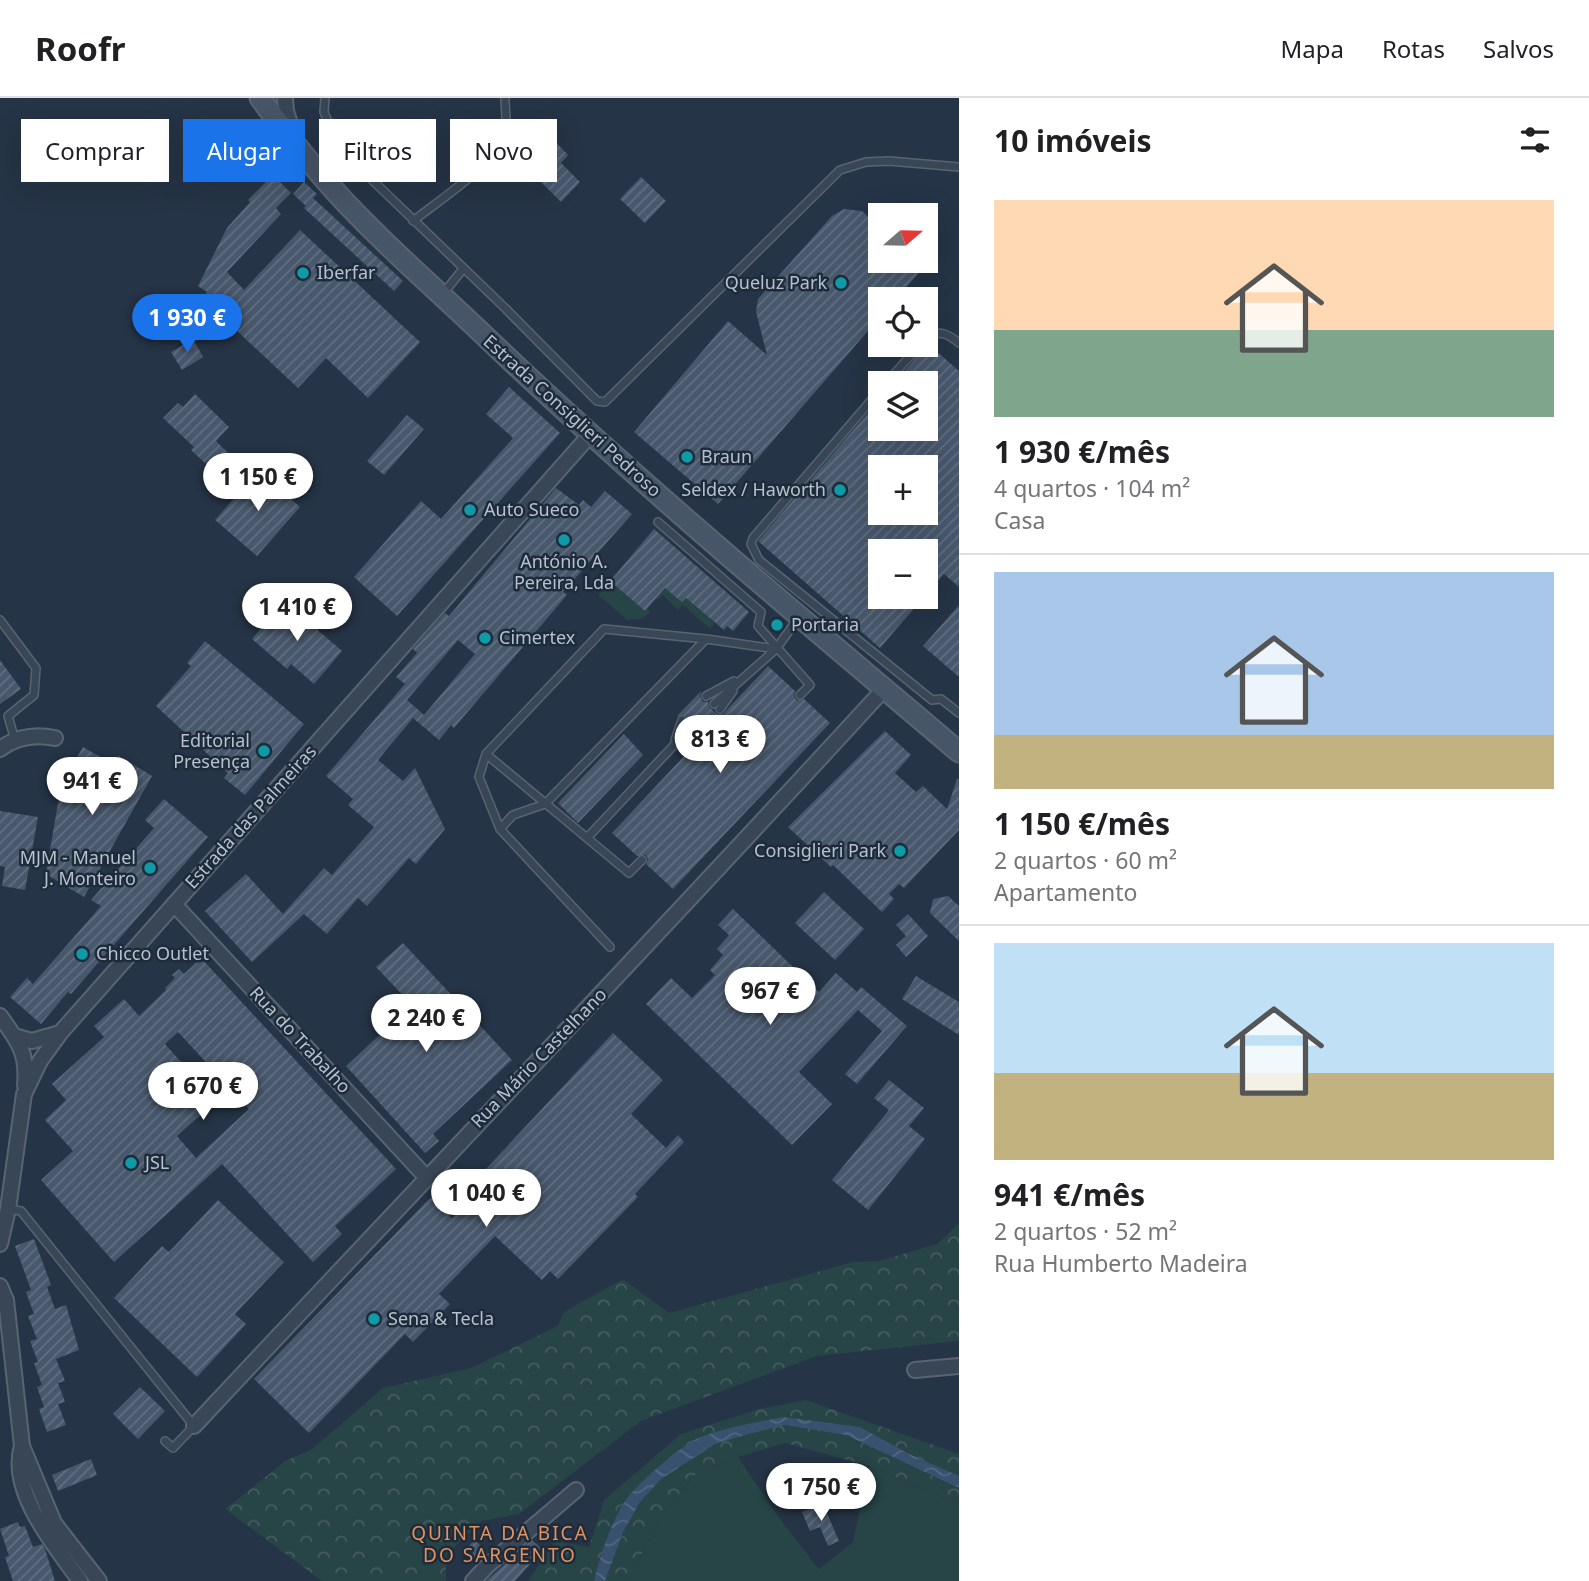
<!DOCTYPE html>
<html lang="pt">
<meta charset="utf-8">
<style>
body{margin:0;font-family:"Noto Sans",sans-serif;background:#f2f2f2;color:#202124;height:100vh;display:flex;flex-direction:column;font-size:26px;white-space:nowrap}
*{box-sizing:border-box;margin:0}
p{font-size:23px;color:#757577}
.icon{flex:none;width:38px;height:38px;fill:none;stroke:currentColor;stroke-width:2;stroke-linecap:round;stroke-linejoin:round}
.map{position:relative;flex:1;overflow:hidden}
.details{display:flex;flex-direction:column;background:#fff;width:630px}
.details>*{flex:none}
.banner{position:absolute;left:21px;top:21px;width:665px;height:63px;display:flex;gap:14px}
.needle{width:46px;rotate:70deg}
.buttons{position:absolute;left:868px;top:105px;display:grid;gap:14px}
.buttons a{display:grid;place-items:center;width:70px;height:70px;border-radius:0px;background:#fff;box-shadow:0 7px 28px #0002;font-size:35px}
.price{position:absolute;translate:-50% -60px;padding:0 16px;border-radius:24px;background:#fff;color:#222;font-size:23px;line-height:46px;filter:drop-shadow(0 2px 4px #0008)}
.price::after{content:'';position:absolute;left:50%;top:42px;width:21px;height:16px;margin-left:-10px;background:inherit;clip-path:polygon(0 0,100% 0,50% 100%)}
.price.current{background:#1a73e8;color:#fff}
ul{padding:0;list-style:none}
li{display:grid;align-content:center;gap:14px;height:371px;padding:0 35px}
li+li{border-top:2px solid #e0e0e0}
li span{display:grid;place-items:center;height:217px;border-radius:0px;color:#555}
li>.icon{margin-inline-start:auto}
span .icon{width:126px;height:126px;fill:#fffc;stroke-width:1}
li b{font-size:30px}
h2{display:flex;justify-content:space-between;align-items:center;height:84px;padding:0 35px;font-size:30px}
.chip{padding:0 24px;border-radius:0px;background:#fff;box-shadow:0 7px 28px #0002;font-size:24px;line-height:63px}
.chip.current{background:#1a73e8;color:#fff}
header{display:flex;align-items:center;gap:42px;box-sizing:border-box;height:98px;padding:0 35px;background:#fff;border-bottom:2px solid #e0e0e0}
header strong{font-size:33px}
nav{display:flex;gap:38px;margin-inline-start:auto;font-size:24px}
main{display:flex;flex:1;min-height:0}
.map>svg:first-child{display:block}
.grass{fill:#274446}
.forest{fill:url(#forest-crowns)}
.water{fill:url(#water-waves)}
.building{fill:url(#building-hatch);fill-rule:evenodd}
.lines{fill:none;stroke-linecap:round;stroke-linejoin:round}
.lane-casing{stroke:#586472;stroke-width:10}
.street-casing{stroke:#586472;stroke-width:18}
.secondary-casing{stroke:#586472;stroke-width:23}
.lane{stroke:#394655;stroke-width:7}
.street{stroke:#394655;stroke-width:14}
.secondary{stroke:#475568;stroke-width:19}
.culture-dot{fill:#0f9aa8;stroke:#1e2b3a;stroke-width:2.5}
.labels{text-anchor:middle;stroke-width:5;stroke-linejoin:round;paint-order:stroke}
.poi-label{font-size:18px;fill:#b7c1ce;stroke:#1e2b3a;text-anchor:start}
.street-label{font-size:18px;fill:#b7c1ce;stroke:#1e2b3a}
.neighbourhood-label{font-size:19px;letter-spacing:2px;fill:#e09260;stroke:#1e2b3a}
</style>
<header>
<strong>Roofr</strong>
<nav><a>Mapa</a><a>Rotas</a><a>Salvos</a></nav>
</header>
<main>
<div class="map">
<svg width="959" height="1483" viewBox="0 0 959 1483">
<defs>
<pattern id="forest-crowns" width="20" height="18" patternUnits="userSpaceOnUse" patternTransform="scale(1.75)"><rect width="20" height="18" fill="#274446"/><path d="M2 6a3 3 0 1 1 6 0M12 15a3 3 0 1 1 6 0" fill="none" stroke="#445d60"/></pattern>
<pattern id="water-waves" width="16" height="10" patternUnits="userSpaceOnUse" patternTransform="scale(1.75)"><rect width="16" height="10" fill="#37516e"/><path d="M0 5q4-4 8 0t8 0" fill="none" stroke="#526882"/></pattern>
<pattern id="building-hatch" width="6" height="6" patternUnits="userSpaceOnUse" patternTransform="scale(1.75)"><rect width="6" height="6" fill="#48586c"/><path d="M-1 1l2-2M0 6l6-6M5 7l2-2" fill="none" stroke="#606e80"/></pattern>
</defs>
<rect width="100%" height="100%" fill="#253446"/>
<path class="grass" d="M610,483L645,513L648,510L650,515L641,521L627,522L598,497Z
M665,490L686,500L715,525L710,531L683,507L678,512L663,497L658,502L656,500Z
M738,1359L780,1421L819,1471L853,1444L869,1368L959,1406V1483H628L662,1416L696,1376Z"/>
<path class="forest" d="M959,1125V1243L817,1258L641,1323L519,1416L482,1423L446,1457V1483H322L225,1411L287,1362L311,1352L383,1290L471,1270L558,1228L564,1214L623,1181L669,1215L853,1164L879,1163L937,1146Z
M806,1302L959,1356V1406L869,1368L785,1345L738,1359L696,1376L662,1416L628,1483H528L555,1443L589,1449L604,1402L681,1336L759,1311Z"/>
<path class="water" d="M783,1319L860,1329L909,1356L959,1378V1390L846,1337L785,1327L749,1336L715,1346L661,1381L640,1404L623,1434L605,1483H594C600,1458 611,1424 625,1403C638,1385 671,1357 689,1345C709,1332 758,1324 783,1319Z"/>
<path class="building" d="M552,40L568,57L561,65L580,84L561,104L531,74L540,65L533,59Z
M273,77L291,95L276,110L281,116L227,174L244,192L300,132L420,244L368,300L326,260L298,290L220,217L204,197L207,194L198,188L227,130L250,104L248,102Z
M641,79L666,103L645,125L620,101Z
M304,84L317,96L313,100L403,183L394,193L304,110L306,108L293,96Z
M844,111L862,113L880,130V163H917L924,169L896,201H880V219L718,406L634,334L728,223L767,257L756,214L758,201L832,118Z
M193,241L203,259L182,272L171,254Z
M928,246L959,273V489L944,476L926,497V453H880V499H924L880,550L758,443L880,301V331H926V285H894ZM880,369H926V415H880Z
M509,289L560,335L397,518L354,479L421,403L441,421L513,340L486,316Z
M195,296L229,329L216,343L228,355L213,370L210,367L208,368L191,352L194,349L163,320L178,305L183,309Z
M407,317L424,331L384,377L367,363Z
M259,372L300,409L257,458L215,422Z
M556,390L579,407L583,402L591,409L605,393L632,416L563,494L567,497L454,630L451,627L439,642L413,620L378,662L403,683L415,670L445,731L416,766L409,760L367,808L358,800L327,836L304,816L252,864L205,813L246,776L283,816L324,770L332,777L374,729L348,707L353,701L326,678L405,586L396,579L417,555L413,551L445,515L449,518ZM458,542L475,556L424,617L407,602Z
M654,431L749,514L733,533L727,528L724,532L686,500L682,504L665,490L645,513L610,483Z
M284,503L342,553L314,586L291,566L287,571L252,541Z
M959,507V579L923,548Z
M205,543L304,626L245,697L224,680L228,675L156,608L191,568L187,565Z
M0,562L21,591L0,606Z
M768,568L795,593L794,598L796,602L804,601L830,625L673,791L646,766L648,761L646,757L637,758L612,735L701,640V633L694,625L688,624L686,618H677L701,593L700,598L702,603L708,604L709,609L717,616H723Z
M885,633L911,657L895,675L916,694L923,688L947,711L957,681H959V732L904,790L899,786L889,796L894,801L882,814L833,767L831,769L788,729Z
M624,636L643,657L578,725L558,705Z
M83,649L114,667L119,658L152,678L84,799L46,776L61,687Z
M164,701L208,739L71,896L68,894L41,926L10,899L27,880L33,886L101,808L91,802L154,730L145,722Z
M0,713L38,719L25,792L2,788L5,769L0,768Z
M824,794L864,831L835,862L795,825Z
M948,798L959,808V843L930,815L933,801Z
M733,811L819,894L836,875L857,894L861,889L907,928L857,986L845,976L882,933L858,912L799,974L832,1006L792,1047L646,906L671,880L692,900L715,877L710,872L723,857L717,851L729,837L718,827Z
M908,816L928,838L906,859L896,847L906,838L896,827Z
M403,845L512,962L433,1036L439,1043L425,1055L346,968L412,907L376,869Z
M201,860L396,1071L335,1128L342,1136L313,1164L222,1066L114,1164L41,1082L73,1053L45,1022L66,1002L52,986L104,939L94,928L124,901L139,918L166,892L165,890L175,880L172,877L179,871L184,876ZM178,934L249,1011L196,1060L177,1038L216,1003L165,946Z
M916,878L959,904V937L902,901Z
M613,935L663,982L631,1016L666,1050L678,1037L684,1044L635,1096L638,1099L558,1181L550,1173L542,1182L495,1138L439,1196L450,1206L413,1244L405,1236L309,1335L254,1281L431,1099L452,1120L476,1094L470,1088Z
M889,982L924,1010L909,1028L925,1041L868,1112L832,1082L889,1012L874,1000Z
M218,1102L284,1164L235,1216L246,1226L197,1279L114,1200L162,1148L169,1154Z
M34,1141L51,1187L47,1189L55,1211L66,1207L79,1252L56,1261L65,1283L58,1285L65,1304L58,1306L66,1327L47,1334L39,1311L44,1309L37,1289L42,1287L34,1265L38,1264L30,1243L37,1241L28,1218L34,1216L26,1194L31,1192L15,1148Z
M140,1289L165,1313L138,1341L113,1316Z
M91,1361L97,1377L58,1393L52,1377Z
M844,1373L842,1386L830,1389L815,1380Z
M812,1380L817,1392L796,1396L794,1384Z
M823,1406L839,1443L828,1448L820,1429L810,1433L802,1414Z
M18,1424L20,1429L25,1428L33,1449L42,1446L45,1451L55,1483H13L5,1459L9,1458L0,1431Z
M475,1442L487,1455L476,1465L464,1452Z
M532,1442L543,1452L515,1483H486Z"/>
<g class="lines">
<defs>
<path id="lane" d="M325,0L324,14L334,39L367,77L505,210L597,303L605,304L840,72L866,64L889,63L959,69
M413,123C437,104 495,66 504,38C508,27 505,12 505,0
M442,197L463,171
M926,240C939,231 948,236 959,245
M886,285L920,247
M880,292L753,440L751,446L759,462L932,602L941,601L959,615
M658,424L761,514L758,528L810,587L800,597
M0,522L36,570L34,597L8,618L15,642
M706,598L734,583
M714,606L776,551L799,519
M720,611L733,593
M675,642L682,622
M678,644L696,636
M486,656L629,775L642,762
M500,731L513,717L545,706L706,541
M587,740L690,630
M610,849L500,731L479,679L486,656L604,531L706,541L776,551
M8,1111L21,1113L194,1328L173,1350L165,1343"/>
<path id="street" d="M285,0L286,13L294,39
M0,651C16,639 35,636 55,640
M174,806L426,1079
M0,918C18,943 28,955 25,987
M14,938L32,943L60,935
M0,1146L8,1111L24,996L40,963L61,934L590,337
M0,1188L6,1202L22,1348L54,1425L99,1483
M915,1272L959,1268
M194,1328C424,1082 657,839 884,591
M22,1348C8,1393 55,1448 80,1483
M473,1483L487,1468L576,1392"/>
<path id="secondary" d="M260,0C283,31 307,62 333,91C381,144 437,192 489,242C640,386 800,519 959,654"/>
</defs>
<use href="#lane" class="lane-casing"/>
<use href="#street" class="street-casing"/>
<use href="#secondary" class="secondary-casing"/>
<use href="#lane" class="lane"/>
<use href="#street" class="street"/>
<use href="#secondary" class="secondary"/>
</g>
<g class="culture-dot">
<circle cx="303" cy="175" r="7"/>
<circle cx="841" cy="185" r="7"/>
<circle cx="687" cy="359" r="7"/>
<circle cx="840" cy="392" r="7"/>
<circle cx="470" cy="412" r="7"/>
<circle cx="564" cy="442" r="7"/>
<circle cx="777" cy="527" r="7"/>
<circle cx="485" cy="540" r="7"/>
<circle cx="264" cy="653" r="7"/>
<circle cx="900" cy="753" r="7"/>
<circle cx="150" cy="770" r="7"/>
<circle cx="82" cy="856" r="7"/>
<circle cx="131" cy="1065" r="7"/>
<circle cx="374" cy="1221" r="7"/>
</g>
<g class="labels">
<g class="poi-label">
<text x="317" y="181">Iberfar</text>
<text x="827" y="191" text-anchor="end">Queluz Park</text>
<text x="701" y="365">Braun</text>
<text x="826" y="398" text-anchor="end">Seldex / Haworth</text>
<text x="484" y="418">Auto Sueco</text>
<text x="564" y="470" text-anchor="middle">António A.<tspan x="564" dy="21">Pereira, Lda</tspan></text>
<text x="791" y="533">Portaria</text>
<text x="499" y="546">Cimertex</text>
<text x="250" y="649" text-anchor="end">Editorial<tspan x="250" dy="21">Presença</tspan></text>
<text x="886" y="759" text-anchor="end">Consiglieri Park</text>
<text x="136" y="766" text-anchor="end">MJM - Manuel<tspan x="136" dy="21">J. Monteiro</tspan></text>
<text x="96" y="862">Chicco Outlet</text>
<text x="145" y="1071">JSL</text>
<text x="388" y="1227">Sena &amp; Tecla</text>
</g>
<g class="street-label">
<text transform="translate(572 318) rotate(42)" y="6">Estrada Consiglieri Pedroso</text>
<text transform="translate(251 719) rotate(-48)" y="6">Estrada das Palmeiras</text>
<text transform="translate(300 942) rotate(47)" y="6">Rua do Trabalho</text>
<text transform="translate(539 960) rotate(-46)" y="6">Rua Mário Castelhano</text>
</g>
<g class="neighbourhood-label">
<text x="500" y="1442">QUINTA DA BICA<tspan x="500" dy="22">DO SARGENTO</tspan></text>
</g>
</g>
</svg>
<div class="buttons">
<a><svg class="needle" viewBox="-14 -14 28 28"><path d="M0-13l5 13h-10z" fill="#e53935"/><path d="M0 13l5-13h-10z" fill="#757577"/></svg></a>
<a><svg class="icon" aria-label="locate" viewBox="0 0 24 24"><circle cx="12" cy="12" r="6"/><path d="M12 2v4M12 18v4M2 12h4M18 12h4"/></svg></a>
<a><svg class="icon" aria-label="layers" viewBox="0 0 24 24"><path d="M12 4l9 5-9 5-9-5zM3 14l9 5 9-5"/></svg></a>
<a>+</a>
<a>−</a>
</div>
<b class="price current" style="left:187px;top:256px">1 930 €</b>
<b class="price" style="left:258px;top:415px">1 150 €</b>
<b class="price" style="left:297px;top:545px">1 410 €</b>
<b class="price" style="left:720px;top:677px">813 €</b>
<b class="price" style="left:92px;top:719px">941 €</b>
<b class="price" style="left:770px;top:929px">967 €</b>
<b class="price" style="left:426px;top:956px">2 240 €</b>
<b class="price" style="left:203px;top:1024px">1 670 €</b>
<b class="price" style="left:486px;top:1131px">1 040 €</b>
<b class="price" style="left:821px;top:1425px">1 750 €</b>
<div class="banner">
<a class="chip">Comprar</a>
<a class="chip current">Alugar</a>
<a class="chip">Filtros</a>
<a class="chip">Novo</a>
</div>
</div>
<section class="details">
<h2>10 imóveis<svg class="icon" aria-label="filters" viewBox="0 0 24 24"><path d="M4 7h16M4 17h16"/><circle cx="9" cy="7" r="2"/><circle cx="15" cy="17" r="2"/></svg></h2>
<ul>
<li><span style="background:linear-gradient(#ffd9b3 60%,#7fa58c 0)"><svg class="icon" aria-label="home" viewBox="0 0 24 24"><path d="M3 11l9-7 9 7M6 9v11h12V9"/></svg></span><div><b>1 930 €/mês</b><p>4 quartos · 104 m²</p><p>Casa</p></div></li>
<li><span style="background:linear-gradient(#a9c7e8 75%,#c2b280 0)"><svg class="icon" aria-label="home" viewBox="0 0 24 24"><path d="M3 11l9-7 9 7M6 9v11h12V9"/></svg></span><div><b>1 150 €/mês</b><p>2 quartos · 60 m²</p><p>Apartamento</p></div></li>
<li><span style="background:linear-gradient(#bfe0f5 60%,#c2b280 0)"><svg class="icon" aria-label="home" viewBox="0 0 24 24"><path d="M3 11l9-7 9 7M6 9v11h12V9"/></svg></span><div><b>941 €/mês</b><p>2 quartos · 52 m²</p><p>Rua Humberto Madeira</p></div></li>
</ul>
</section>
</main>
